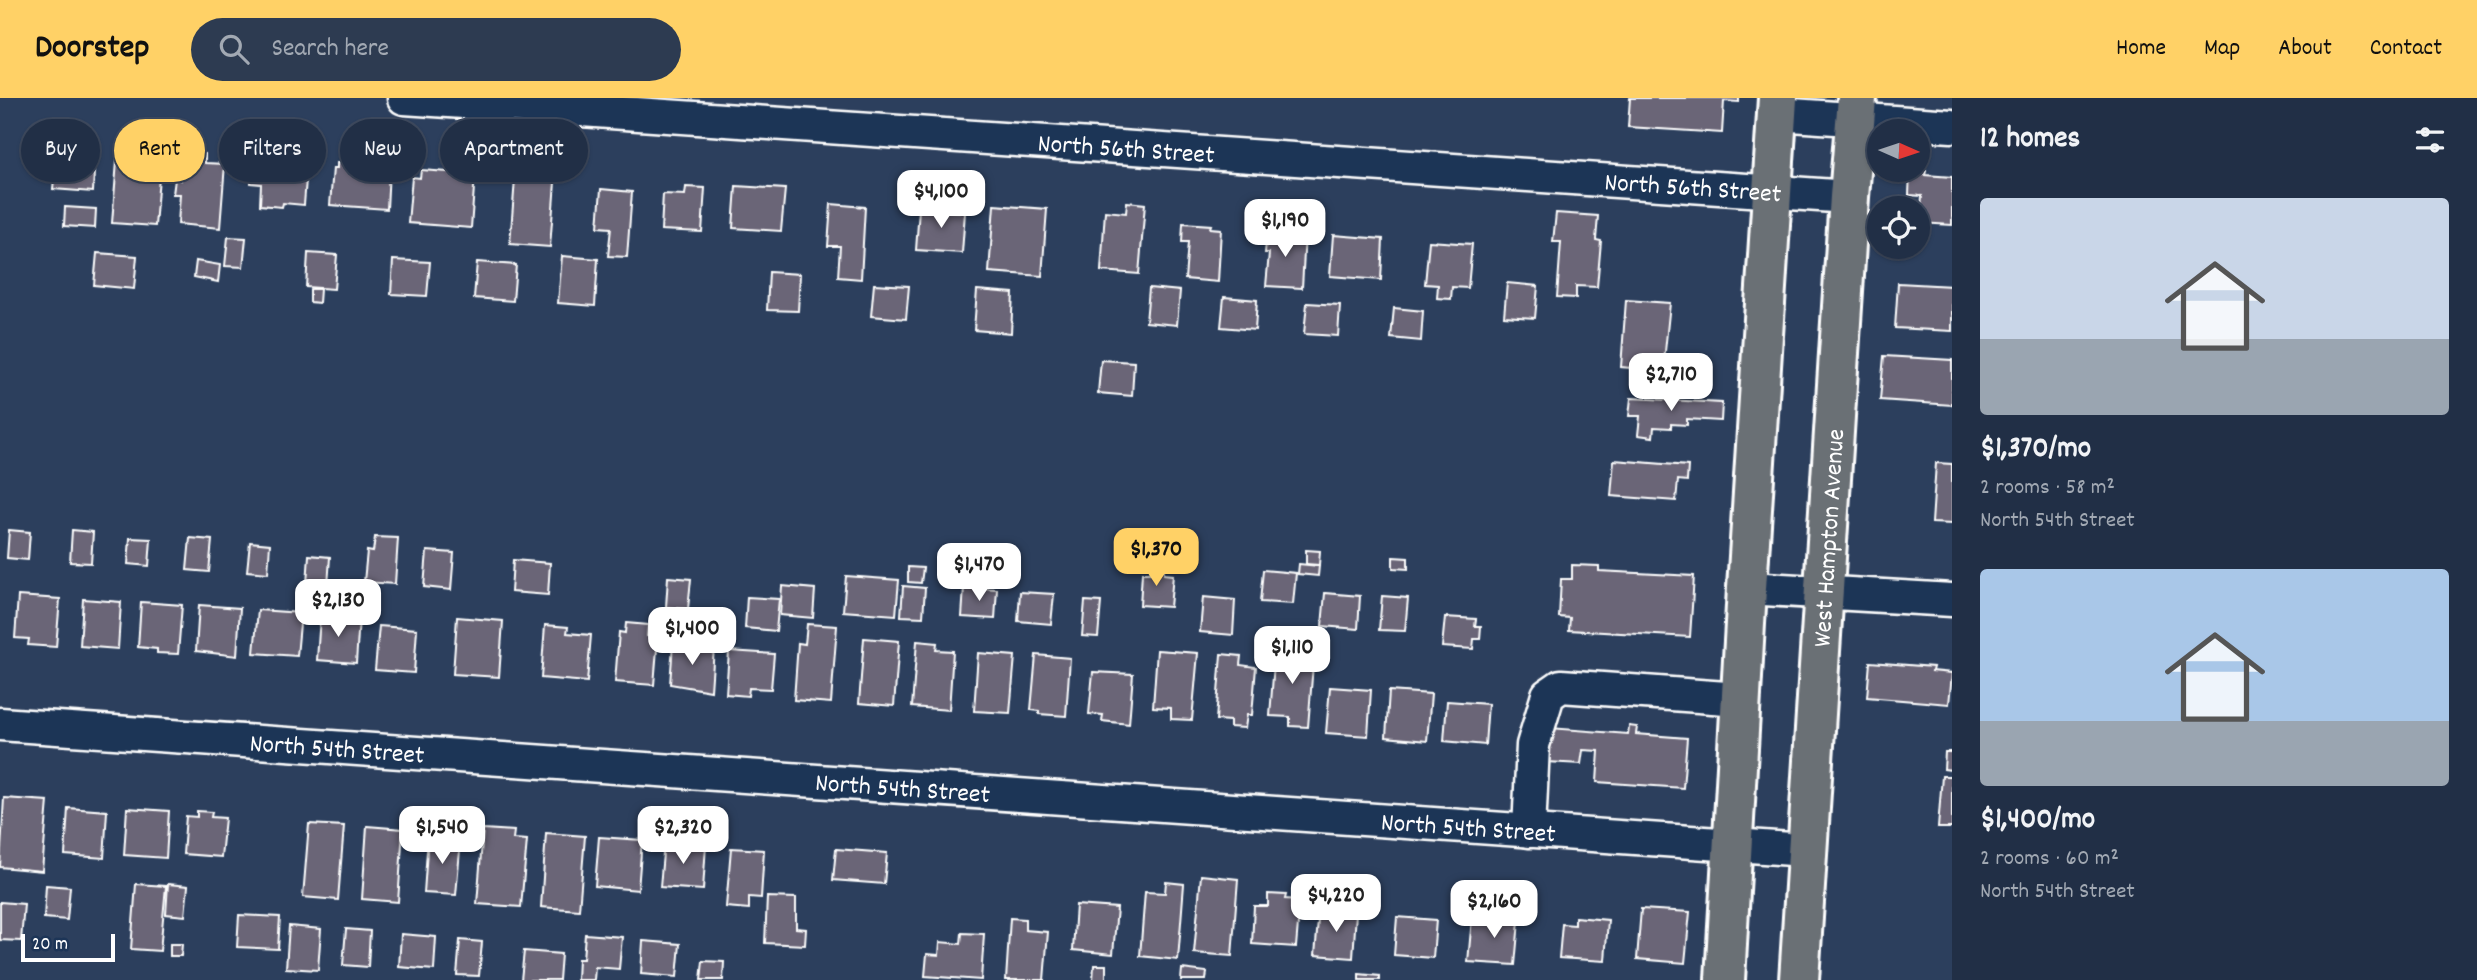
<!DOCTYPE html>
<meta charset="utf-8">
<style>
body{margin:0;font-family:Dekko,sans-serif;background:#2d3b51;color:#f1f3f6;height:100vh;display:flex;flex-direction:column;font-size:26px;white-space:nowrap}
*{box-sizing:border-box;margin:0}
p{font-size:23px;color:#a2a9b3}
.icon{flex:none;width:38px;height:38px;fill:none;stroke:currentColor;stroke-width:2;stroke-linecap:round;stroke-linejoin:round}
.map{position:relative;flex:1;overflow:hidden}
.details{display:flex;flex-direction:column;background:#212f46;width:525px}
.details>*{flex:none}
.guide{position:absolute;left:21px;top:21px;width:665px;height:63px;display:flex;gap:14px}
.needle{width:46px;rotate:93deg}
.tools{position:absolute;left:1867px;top:21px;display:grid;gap:14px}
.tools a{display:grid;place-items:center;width:63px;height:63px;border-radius:50%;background:#212f46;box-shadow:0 2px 5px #0004,0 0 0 2px #3e4a5f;font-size:35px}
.scale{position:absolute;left:21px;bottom:18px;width:94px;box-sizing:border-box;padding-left:7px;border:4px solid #fff;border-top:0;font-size:19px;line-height:24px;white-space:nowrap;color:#fff;-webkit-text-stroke:5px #1d3557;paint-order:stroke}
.price{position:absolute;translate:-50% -60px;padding:0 16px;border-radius:14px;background:#fff;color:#222;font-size:23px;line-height:46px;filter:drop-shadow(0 2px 4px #0008)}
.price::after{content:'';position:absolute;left:50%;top:42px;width:21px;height:16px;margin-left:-10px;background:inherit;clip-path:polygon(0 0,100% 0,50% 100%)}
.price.on{background:#ffd166;color:#111}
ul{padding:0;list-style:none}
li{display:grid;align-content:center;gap:14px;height:371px;padding:0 28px}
li span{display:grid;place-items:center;height:217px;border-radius:7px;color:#555}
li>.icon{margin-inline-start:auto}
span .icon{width:126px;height:126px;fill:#fffc;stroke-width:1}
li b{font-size:30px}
h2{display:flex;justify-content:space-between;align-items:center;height:84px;padding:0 28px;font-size:30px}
.chip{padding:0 24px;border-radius:32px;background:#212f46;box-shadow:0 2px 5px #0004,0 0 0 2px #3e4a5f;font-size:24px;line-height:63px}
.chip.on{background:#ffd166;color:#111}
header{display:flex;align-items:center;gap:42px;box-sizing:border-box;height:98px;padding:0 35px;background:#ffd166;color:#111}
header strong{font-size:33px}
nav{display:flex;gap:38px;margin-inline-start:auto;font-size:24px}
.search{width:490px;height:63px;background:#2d3b51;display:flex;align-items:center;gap:18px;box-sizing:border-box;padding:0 24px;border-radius:38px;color:#a2a9b3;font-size:26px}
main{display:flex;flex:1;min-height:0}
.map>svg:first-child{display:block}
.building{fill:#6a6577;stroke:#fff;stroke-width:2}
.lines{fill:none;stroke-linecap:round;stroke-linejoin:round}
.minor-casing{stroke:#fff;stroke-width:37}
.major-casing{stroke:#fff;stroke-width:44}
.minor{stroke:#1d3557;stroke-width:32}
.major{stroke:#6b6f75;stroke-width:38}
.labels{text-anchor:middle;stroke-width:5;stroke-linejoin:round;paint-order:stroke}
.street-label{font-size:26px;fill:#fff;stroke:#1d3557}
</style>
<header>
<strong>Doorstep</strong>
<div class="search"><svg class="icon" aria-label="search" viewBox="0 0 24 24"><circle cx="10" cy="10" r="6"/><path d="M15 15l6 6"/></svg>Search here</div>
<nav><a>Home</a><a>Map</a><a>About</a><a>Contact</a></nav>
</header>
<main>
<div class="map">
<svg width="1952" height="882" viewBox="0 0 1952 882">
<rect width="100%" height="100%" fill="#2c3f5d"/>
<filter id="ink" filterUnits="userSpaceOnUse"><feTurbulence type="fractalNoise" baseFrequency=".0143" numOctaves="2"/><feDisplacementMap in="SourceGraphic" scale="14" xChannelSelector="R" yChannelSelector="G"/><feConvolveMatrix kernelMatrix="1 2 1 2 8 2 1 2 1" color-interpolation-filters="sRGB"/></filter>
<g filter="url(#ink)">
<path class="building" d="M1630,0H1739V4L1724,3L1722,35L1628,29Z
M57,51L95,53L93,94L53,91Z
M118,51L161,54L155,128L112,125Z
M187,55L205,56V65L225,66L220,130L178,126L180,96H173L175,81L181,82L182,63L186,64Z
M282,64H290V67L307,68L304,107L283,105L282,109L260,107L261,86L251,85L252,65L281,68Z
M337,65L359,66V70L389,72L387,111L330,107L333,70H337Z
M421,72L475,76L471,130L408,125L412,79L420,80Z
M1910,72L1926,73L1925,77L1952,79V127L1920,125L1922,98L1909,97Z
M515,81L555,84L550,149L510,146Z
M736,88L785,91L781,133L733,130Z
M686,89L705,90L702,134L661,132L663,96L685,97Z
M601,91L632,94L627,159L608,158L611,130L598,129Z
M1127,104L1145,106L1139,176L1101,173L1105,113L1126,115Z
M831,106L865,109L861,181L838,179L840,148H828Z
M937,106H947V113L965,114L962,155L916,152L919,111L937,112Z
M994,107L1047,111L1042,178L989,174Z
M65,109L96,111L95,130L64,128Z
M1556,115L1598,118L1596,142L1601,143L1597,189L1576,188V200L1557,199L1561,144H1553Z
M1183,125L1211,127L1210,130L1221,131L1218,184L1185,181L1188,144H1182Z
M1267,133L1305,136L1302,190L1266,188L1269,155H1265Z
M1333,137L1383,141L1381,182L1330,178Z
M228,139L246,140L243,169L225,168Z
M1429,143L1472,146L1468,190L1452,189L1451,201L1437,200L1438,187L1425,186Z
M97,155L137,158L134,191L94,187Z
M308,155L337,157L334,191L306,189Z
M562,158L598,161L595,208L558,205Z
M393,162L430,164L427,198L391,196Z
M196,163L220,167L218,184L194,179Z
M477,164L516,167L513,203L474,200Z
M769,174L800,176L798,213L767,212Z
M1507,185L1538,188L1535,220L1504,218Z
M1898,185L1952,188V233L1895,230Z
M874,186L909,188L906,221L871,218Z
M1149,190L1180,193L1177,227L1146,224Z
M310,191H320L319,205L310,204Z
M977,192L1013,195L1011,235L974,232Z
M1224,199L1257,202L1255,232L1221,229Z
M1626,202L1670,205L1663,273L1621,269Z
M1307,205L1340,207L1338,238L1304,236Z
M1394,210L1423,213L1421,243L1391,240Z
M1884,258L1952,262V307L1880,302Z
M1101,262L1134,264L1132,298L1098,295Z
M1631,300L1722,305L1721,323L1687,321V327L1671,326V330L1654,329L1653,339L1638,337L1640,318H1629Z
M1614,362L1688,368L1687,383L1678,382L1676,403L1611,398Z
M1936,365L1952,366V426L1932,425Z
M9,432L30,434L28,462L7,460Z
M72,432L93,434L91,465L70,464Z
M375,439L398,440L395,486L364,484L367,453L373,454Z
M130,440L151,441L149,468L128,466Z
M190,440L212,442L209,474L187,472Z
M250,444L270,446L268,475L247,473Z
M1306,452L1320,453L1319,467L1306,466Z
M427,453L454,455L451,492L424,489Z
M309,457L330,459L328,488L307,486Z
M1393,459L1408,460V471L1393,470Z
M513,462L550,465L548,497L511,494Z
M1299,466L1319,468L1318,478L1298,476Z
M1151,467L1164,468V476L1173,477L1170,509L1140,507L1142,475H1150Z
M1572,467L1599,468V473L1694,478L1690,539L1569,532L1570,520L1559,519L1561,481H1572Z
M908,469L923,470L921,485L908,484Z
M1263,472L1296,475L1293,506L1260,504Z
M846,478L899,482L896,517L843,513Z
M668,479L691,481L688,511L666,509Z
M782,488L815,491L813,520L780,517Z
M903,488L925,490L923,519L901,518Z
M964,489L997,491L995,521L962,519Z
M1020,494L1054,496L1051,526L1018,523Z
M1325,495L1360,498L1358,531L1322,528Z
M18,498L60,501L56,549L28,547L29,541L15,540Z
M1382,498L1408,500L1405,533L1379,532Z
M747,499L779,501L776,533L745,530Z
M1203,499L1235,502L1233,537L1200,534Z
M83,501L121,504L118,551L80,548Z
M1085,503L1101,504L1098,539L1082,538Z
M141,504L182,507L178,556L157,555V551L138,549Z
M199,507L240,510L237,558L196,553Z
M258,512L301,515L297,558L254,555Z
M320,518L359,520L356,565L317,562Z
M457,519L503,523L499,579L453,576Z
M1445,519L1476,521L1475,528H1481L1480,541H1474L1473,551L1442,549Z
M626,525L648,527L647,538L658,539L654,587L615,584L619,534L625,535Z
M807,526L837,528L831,605L794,602L798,545L805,546Z
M545,527L568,529L567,535L591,537L587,584L541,580Z
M379,528L417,531L414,575L375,572Z
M864,540L899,543L894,608L859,605Z
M917,543L937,545L936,552L953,553L949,612L912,609Z
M673,546L714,549L711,593L670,586Z
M1275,551L1314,554L1308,629L1290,628V619L1270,618Z
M1157,552L1198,555L1192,622L1171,621V610L1153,609Z
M729,553L774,556L771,591L749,590L748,598L726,596Z
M978,555L1015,558L1010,615L974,613Z
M1221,556L1241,558L1240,567L1256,569L1252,617H1247L1245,630L1230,629V623L1216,622Z
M1036,557L1070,560L1066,618L1039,616V613L1031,612Z
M1870,564L1933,569L1932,573L1952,575L1949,606L1867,599Z
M1093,574L1133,576L1129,626L1102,623L1103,617L1089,616Z
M1330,589L1371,592L1368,638L1326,635Z
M1389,593L1431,596L1427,643L1386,639Z
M1447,603L1488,606L1485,647L1444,643Z
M1629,628L1637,629L1636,636L1687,640L1683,690L1597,684L1599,653L1583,652L1581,666L1547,664L1550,630L1628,636Z
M1945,654H1952V672L1944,671Z
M1942,678H1952V730H1938Z
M4,700L48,703L42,773L0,769Z
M68,710L107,713L104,760L65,757Z
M127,710L169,713L166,760L124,757Z
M197,713L212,714L211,719L225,720L221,759L183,756L186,718L197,719Z
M309,726L344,728L338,802L303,799Z
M367,728L403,731L398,804L362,801Z
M483,731L514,733L513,741L527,742L521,809L477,806Z
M546,735L585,738L579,812L541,809Z
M428,738L461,741L456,797L424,795Z
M599,739L642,742L638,792L595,788Z
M664,744L706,747L703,792L660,789Z
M731,750L764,752L761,800L749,799V811L726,809Z
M836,751L887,755L884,786L833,782Z
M1201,777L1238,781L1232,858L1194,855Z
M1166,784L1184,786L1178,862L1140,858L1145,794L1165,795Z
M136,786L166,788L160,853L131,851Z
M168,786L188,788L185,818L166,816Z
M46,787L70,789L67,822L44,820Z
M1268,796L1286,797L1285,801L1300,802L1296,849L1252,846L1254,808H1268Z
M767,799L796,800V830L806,831L805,847L765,845Z
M0,804L24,806L21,843L0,842Z
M1076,807L1117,810L1113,856L1073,852Z
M1319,811L1356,815L1353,860L1315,857Z
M1641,811L1690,814L1685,865L1637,861Z
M1485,815L1506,816L1505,822L1519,823L1515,867L1468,864L1472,820L1485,821Z
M239,817L280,819L278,851L237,849Z
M1397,819L1436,822L1433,860L1394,857Z
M1575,819L1608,822L1605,863L1559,860L1562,826L1575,827Z
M1010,820L1025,821V832L1048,834L1044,882H1006Z
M289,828L321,831L318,872L286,870Z
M346,831L370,833L368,869L343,867Z
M962,835L984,836L981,882L925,878L927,856L939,857L940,844L961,846Z
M401,836L436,839L434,872L399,869Z
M585,836L622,839L619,871L595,869L594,882H577L578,861H583Z
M460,842L482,844L479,878L457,877Z
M643,843L680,846L677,879L641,876Z
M170,846H182L181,858H170Z
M524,853L561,856L559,882H521Z
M703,863L724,864L723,882H701Z
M1094,867H1106V882H1093Z
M1182,871L1207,874L1206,882H1181Z
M1359,876L1380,878V882H1359Z"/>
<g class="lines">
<defs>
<g id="minor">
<path id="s1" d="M404,0L1849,99"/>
<path d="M1777,16L1952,28"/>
<path d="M1747,490L1952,502"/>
<path id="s2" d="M0,626L1806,752"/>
<path d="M1529,733L1533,647L1548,597L1561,588L1740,601"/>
</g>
<g id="major">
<path d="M1725,882L1747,490L1778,0"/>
<path id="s3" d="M1799,882L1849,99L1857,0"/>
</g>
</defs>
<use href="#minor" class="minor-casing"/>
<use href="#major" class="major-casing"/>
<use href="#minor" class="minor"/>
<use href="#major" class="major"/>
</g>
</g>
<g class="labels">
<g class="street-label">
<text dy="9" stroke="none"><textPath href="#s1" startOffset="724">North 56th Street</textPath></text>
<text dy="9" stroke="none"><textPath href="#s1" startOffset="1292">North 56th Street</textPath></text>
<text dy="9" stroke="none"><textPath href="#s3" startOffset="443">West Hampton Avenue</textPath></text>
<text dy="9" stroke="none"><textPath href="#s2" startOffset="338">North 54th Street</textPath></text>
<text dy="9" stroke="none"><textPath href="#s2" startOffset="905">North 54th Street</textPath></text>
<text dy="9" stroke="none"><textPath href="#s2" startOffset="1472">North 54th Street</textPath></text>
</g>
</g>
</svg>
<div class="tools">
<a><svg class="needle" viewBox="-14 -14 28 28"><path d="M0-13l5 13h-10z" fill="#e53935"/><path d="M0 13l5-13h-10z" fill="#a2a9b3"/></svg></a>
<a><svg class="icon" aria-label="locate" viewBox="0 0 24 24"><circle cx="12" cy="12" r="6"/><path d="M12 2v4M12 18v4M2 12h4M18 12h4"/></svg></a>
</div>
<div class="scale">20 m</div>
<b class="price" style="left:941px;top:132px">$4,100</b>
<b class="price" style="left:1285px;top:161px">$1,190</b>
<b class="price" style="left:1671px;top:315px">$2,710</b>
<b class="price on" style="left:1156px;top:490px">$1,370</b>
<b class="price" style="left:979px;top:505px">$1,470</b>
<b class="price" style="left:338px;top:541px">$2,130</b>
<b class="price" style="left:692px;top:569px">$1,400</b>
<b class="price" style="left:1292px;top:588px">$1,110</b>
<b class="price" style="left:442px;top:768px">$1,540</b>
<b class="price" style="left:683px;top:768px">$2,320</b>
<b class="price" style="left:1336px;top:836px">$4,220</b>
<b class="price" style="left:1494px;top:842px">$2,160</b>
<div class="guide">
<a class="chip">Buy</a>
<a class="chip on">Rent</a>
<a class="chip">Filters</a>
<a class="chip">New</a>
<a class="chip">Apartment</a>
</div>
</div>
<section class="details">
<h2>12 homes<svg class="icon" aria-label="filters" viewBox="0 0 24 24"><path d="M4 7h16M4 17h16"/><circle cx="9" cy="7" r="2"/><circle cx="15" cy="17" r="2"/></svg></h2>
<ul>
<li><span style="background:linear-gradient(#c9d6e8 65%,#9aa5b1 0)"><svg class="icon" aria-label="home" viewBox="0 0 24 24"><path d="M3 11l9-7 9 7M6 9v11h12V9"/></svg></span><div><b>$1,370/mo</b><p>2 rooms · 58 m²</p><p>North 54th Street</p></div></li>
<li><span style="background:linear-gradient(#a9c7e8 70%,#9aa5b1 0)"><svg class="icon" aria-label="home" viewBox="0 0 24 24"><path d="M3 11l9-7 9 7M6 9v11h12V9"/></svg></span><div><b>$1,400/mo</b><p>2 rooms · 60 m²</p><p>North 54th Street</p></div></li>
</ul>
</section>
</main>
